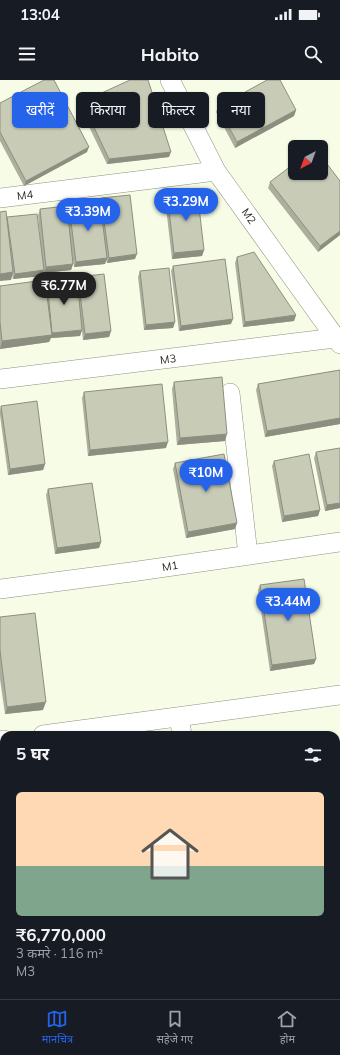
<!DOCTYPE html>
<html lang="hi">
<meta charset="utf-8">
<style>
body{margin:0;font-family:Mulish,"Noto Sans Devanagari",sans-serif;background:#242831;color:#f1f3f6;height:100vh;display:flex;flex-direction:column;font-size:15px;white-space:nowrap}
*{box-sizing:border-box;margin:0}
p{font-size:13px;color:#9ea1a6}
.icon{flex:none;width:22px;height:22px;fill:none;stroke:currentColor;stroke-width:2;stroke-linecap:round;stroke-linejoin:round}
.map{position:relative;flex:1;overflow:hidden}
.drawer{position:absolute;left:0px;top:651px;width:340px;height:268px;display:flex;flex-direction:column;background:#171b24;border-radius:12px 12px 0 0;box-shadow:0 1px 3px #0004}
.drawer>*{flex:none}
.hud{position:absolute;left:12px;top:12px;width:316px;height:36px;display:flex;gap:8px}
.needle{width:26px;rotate:221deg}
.controls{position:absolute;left:288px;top:60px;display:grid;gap:8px}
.controls a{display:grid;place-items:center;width:40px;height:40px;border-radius:6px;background:#171b24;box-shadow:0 1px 3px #0004;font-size:20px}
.price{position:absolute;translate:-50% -34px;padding:0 9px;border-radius:14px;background:#2563eb;color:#fff;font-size:13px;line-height:26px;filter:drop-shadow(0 1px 2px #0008)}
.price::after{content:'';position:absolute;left:50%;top:24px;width:12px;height:9px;margin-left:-6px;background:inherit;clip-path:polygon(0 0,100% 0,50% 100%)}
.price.on{background:#222;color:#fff}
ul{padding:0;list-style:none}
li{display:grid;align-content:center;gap:8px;height:212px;padding:0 16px}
li span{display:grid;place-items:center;height:124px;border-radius:6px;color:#555}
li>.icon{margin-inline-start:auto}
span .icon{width:72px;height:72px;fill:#fffc;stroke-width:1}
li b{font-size:17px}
h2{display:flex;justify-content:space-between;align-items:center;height:48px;padding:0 16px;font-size:17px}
.chip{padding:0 14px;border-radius:6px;background:#171b24;box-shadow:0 1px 3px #0004;font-size:14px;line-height:36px}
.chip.on{background:#2563eb;color:#fff}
.status{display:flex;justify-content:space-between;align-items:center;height:28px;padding:0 20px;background:#171b24;direction:ltr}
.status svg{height:11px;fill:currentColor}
header{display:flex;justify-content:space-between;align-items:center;height:52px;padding:0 16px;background:#171b24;font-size:18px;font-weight:700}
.tabs{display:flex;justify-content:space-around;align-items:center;height:56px;border-top:1px solid #363941;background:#171b24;font-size:11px;color:#9ea1a6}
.tabs a{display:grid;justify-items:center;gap:2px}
.tabs .on{color:#2563eb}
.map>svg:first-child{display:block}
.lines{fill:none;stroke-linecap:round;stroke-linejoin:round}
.street-casing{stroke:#8e927e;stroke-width:20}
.street{stroke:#fff;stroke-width:19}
.wall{fill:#acaf9d}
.shaded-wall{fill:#8c8f80}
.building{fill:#c8ccb7;stroke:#8c8f80}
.labels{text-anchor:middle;stroke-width:3;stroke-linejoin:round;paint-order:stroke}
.street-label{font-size:11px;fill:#272921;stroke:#fff}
</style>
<div class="status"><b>13:04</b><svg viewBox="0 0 49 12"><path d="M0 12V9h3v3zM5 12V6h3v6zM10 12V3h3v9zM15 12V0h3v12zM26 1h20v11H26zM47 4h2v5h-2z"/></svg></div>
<header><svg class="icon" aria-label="menu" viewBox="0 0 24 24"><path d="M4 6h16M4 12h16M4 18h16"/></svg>Habito<svg class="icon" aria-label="search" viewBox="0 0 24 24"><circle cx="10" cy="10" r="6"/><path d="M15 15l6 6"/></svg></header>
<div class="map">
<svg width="340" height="919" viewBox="0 0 340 919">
<rect width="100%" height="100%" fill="#f7fce6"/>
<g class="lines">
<defs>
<path id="street" d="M170,0L216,91L340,264
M0,118L216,91
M0,299L335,258
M230,313L248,475
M0,509L131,492L340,462
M179,637L182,655
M43,655L340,615
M0,661L4,660
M336,787L340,786
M0,841L4,840"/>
</defs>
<use href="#street" class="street-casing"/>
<use href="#street" class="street"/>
</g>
<path class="wall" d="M82,22L169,77L107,84L80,28Z
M0,23L87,72L24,106L0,61Z
M218,27L296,30L294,36L235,68L216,32Z
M270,102L340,155L318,172L268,108Z
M167,114L204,170L202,176L172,179L165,119Z
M101,118L135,179L107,183L106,180L105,184L74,187L73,180V184L71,190L44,193V191L42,196L13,199L12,195L11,200L7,139V137L42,177L38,135L40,129L67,130L69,126L100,123Z
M237,177L296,235L294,241L243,247L235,183Z
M173,186L231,244L179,251L171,191Z
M140,191L175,242L173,248L144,250L138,197Z
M78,197L111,251L109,257L83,260L80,234L82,250L80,256L51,258L49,262L0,269V206L45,204L47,201L77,200Z
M340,290V344L265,357L256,310L258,304Z
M174,302L225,361L177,365L172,309Z
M84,312L166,368L88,376L82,318Z
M1,326L45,384L43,390L8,395L0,335V330Z
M316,372L340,428L325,431L314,378Z
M274,381L320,430L318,436L282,442L272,386Z
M175,383L237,443L235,449L186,458L173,389Z
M48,409L101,462L99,468L55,474L46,415Z
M260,505L316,579L314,584L270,591L258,510Z
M0,537L43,630L5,634L0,599Z"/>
<path class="shaded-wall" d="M296,30L294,36L235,68L237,62Z
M89,67L87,72L24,106L26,101Z
M171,72L169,77L107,84L109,79Z
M340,151V155L318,172L320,166Z
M204,170L202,176L172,179L174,173Z
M137,174L135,179L107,183L109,178Z
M107,178L105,184L74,187L76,182Z
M73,184L71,190L44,193L46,187Z
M44,190L42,196L13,199L15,194Z
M13,192L11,200L0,201V194Z
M296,235L294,241L243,247L245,242Z
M233,239L231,244L179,251L181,246Z
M175,242L173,248L144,250L146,245Z
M82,250L80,256L51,258L49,262L0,269L2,261L52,253Z
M111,251L109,257L83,260L85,254Z
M340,338V344L265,357L267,351Z
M227,354L225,361L177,365L180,358Z
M168,362L166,368L88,376L90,370Z
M45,384L43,390L8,395L10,389Z
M340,423V428L325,431L327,425Z
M320,430L318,436L282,442L284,436Z
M237,443L235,449L186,458L188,452Z
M101,462L99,468L55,474L57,468Z
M316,579L314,584L270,591L272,585Z
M46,622L43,630L5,634L7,627Z"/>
<path class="building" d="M44,0H54L89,67L26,101L0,52V23Z
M130,0H148L171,72L109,79L82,22Z
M267,0H280L296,30L237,62L218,27Z
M321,76L340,101V151L320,166L270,102L295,83V93H321Z
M197,110L204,170L174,173L167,114Z
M130,115L137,174L109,178L101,118Z
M100,122L107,178L76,182L69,126Z
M67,126L73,184L46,187L40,129Z
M6,131L13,192L0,194V132Z
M37,134L44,190L15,194L7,137Z
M254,172L296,235L245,242L237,177Z
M225,179L233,239L181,246L173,186Z
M169,188L175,242L146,245L140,191Z
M104,194L111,251L85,254L78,197Z
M77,198L82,250L52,253L47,201Z
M45,200L52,255L2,261L0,242V206Z
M340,290V338L267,351L258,304Z
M222,297L227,354L180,358L174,302Z
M162,304L168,362L90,370L84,312Z
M37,321L45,384L10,389L1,326Z
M340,368V423L327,425L316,372Z
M224,374L237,443L188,452L175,383Z
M309,374L320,430L284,436L274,381Z
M92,403L101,462L57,468L48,409Z
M304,499L316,579L272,585L260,505Z
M35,533L46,622L7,627L0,570V537Z"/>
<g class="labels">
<g class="street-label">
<text transform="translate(25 115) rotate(-7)" y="4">M4</text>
<text transform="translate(249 136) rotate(55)" y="4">M2</text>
<text transform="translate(168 279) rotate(-7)" y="4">M3</text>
<text transform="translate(170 486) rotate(-9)" y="4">M1</text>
</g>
</g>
</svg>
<div class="controls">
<a><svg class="needle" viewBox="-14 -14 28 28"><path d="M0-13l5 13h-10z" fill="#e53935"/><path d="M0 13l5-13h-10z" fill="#9ea1a6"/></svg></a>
</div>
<b class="price" style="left:186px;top:142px">₹3.29M</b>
<b class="price" style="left:88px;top:152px">₹3.39M</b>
<b class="price on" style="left:64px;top:226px">₹6.77M</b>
<b class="price" style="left:206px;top:413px">₹10M</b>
<b class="price" style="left:288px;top:542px">₹3.44M</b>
<div class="hud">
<a class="chip on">खरीदें</a>
<a class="chip">किराया</a>
<a class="chip">फ़िल्टर</a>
<a class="chip">नया</a>
</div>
<section class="drawer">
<h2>5 घर<svg class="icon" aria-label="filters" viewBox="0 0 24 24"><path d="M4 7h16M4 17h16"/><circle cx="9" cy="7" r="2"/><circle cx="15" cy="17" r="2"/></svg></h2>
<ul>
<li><span style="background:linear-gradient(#ffd9b3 60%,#7fa58c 0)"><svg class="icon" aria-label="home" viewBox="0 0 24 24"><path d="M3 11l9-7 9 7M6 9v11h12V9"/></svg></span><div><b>₹6,770,000</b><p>3 कमरे · 116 m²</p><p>M3</p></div></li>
</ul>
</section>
</div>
<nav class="tabs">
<a class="on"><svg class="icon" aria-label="map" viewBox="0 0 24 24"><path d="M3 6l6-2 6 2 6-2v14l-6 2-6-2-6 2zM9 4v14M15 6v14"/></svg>मानचित्र</a>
<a><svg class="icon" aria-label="saved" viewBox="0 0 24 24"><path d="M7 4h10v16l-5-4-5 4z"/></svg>सहेजे गए</a>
<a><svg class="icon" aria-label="home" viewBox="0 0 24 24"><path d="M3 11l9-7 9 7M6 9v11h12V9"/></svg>होम</a>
</nav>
